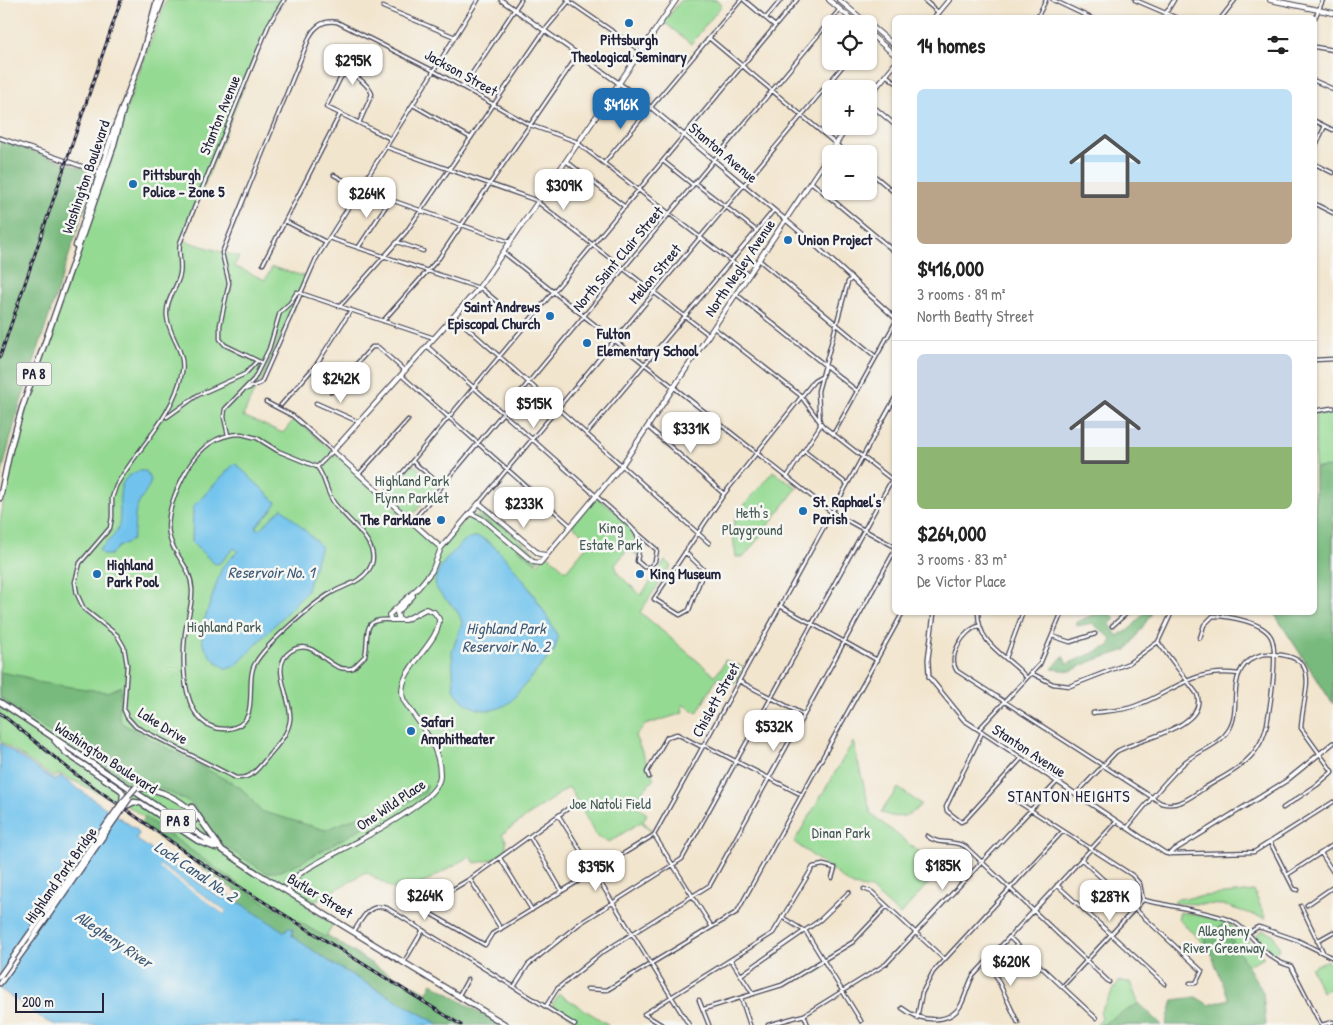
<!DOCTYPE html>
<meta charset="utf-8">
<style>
body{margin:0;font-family:"Patrick Hand",sans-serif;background:#f2f2f2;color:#222;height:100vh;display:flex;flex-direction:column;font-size:19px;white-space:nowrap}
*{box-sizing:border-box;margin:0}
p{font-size:16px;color:#767676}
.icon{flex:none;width:28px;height:28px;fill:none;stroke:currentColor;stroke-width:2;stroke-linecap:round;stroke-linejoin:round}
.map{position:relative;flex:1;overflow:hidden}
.sheet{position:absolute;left:892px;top:15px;width:425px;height:600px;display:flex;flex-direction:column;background:#fff;border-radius:8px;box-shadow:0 1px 4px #0004}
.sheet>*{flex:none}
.tools{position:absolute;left:822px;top:15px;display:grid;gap:10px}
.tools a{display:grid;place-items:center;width:55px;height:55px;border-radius:8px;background:#fff;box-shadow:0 1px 4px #0004;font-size:25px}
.scale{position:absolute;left:15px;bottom:12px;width:89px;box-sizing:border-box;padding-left:5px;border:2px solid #22223b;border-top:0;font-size:14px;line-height:18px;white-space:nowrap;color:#22223b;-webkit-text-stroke:4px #f6f6f2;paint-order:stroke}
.price{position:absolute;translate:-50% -42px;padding:0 11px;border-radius:10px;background:#fff;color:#222;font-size:16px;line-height:32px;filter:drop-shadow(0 1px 2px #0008)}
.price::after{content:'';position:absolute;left:50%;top:30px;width:15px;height:11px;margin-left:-8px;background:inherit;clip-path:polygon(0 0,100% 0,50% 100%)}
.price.active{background:#1f6fb2;color:#fff}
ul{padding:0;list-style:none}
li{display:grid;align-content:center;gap:10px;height:265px;padding:0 25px}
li+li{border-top:1px solid #e0e0e0}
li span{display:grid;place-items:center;height:155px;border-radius:8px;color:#555}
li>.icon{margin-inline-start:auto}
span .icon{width:90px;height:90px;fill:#fffc;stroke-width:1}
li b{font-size:21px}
h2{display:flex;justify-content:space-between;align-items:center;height:60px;padding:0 25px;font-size:21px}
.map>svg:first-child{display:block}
.green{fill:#95da93;stroke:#5c7e67}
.forest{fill:#78ba7d;stroke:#4d6e5c}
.water{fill:#71c3ed;stroke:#4a7294;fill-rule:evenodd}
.pier{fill:#f2e5ce}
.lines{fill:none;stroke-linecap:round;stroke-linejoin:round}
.minor-casing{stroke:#413f51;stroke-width:5}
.tertiary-casing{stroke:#413f51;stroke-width:5.5}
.secondary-casing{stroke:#413f51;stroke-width:6}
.primary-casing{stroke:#413f51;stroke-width:6}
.trunk-casing{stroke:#413f51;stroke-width:7}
.minor{stroke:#fff;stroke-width:2.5}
.tertiary{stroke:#fff;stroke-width:3}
.secondary{stroke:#fff;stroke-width:4}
.primary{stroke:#fff;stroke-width:4}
.trunk{stroke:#fff;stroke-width:4.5}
.rail-casing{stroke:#22223b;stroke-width:3}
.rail{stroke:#f6f6f2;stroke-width:1;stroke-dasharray:4;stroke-linecap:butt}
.trunk-bridge-casing{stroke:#413f51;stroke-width:7;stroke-linecap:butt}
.trunk-bridge{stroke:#fff;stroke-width:4.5}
.poi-dot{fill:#1f6fb2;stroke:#f6f6f2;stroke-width:2}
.labels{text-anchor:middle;stroke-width:5;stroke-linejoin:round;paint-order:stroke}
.shield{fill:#f6f6f2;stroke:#626272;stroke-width:1}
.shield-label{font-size:14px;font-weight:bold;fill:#22223b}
.poi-label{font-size:15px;font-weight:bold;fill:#22223b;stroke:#f6f6f2;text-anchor:start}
.street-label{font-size:15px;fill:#22223b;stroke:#f6f6f2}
.park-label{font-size:15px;fill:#445955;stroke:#f6f6f2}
.water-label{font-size:16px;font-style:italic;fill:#3e5a79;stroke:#f6f6f2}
.neighbourhood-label{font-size:16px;letter-spacing:1px;fill:#22223b;stroke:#f6f6f2}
</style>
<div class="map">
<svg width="1333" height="1025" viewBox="0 0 1333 1025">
<rect width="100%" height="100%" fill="#f6f6f2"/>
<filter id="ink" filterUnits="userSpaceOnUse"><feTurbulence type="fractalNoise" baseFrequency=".02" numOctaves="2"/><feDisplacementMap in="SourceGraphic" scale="10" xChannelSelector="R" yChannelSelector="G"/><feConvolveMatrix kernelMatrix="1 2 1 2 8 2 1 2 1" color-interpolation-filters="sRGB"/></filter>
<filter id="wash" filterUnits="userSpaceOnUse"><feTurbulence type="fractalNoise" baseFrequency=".0096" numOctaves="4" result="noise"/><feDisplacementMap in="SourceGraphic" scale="20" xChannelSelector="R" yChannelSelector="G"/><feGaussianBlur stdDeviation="1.12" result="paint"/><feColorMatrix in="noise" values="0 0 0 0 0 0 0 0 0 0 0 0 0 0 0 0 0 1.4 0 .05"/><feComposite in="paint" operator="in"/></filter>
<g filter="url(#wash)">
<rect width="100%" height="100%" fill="#f2e5ce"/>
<path class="green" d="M166,0H284L269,24L182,240L239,257L234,266L265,280L272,267L307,277L262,380L257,385L243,416L283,433L295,418L441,548L470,513L482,519L537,564L547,554L566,571L591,541L572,525L596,496C613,511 646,530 639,556L627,550L615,565L619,575L641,595L665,561L671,566L640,612L714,675L721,669L725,660L743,667L733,685L718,677L697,713L682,704L683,713L645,725L635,736L654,779L634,801L636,806L647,814L643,821L655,834L641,822L609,842L597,837L569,787L502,834L506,840V850L492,860L475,863L470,856L408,892L413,901L366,872L306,907L333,924L325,938L256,898L131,808L59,774L54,778L0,741V523L8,472L25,409L135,84Z
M681,0H716L722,5L691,44L664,22Z
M1333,411V704L1274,613L1315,612V414Z
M413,464L438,485L412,516L387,495Z
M773,471L797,488L744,557H736L732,531L736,515Z
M479,506L538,555L540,557L536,562L476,513Z
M853,742L871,814L941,869L900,915L871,889L853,886L794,842Z
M898,788L921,804C911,818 895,820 881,812Z
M1254,891L1266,919L1223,905L1174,903L1176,899Z
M1180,912C1199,916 1245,921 1249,945L1264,957L1240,969L1219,958L1178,919Z
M1262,930L1273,934L1280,949L1272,954L1255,937Z
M1327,960L1333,972V987L1322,992L1311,968Z
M1119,981L1130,982L1147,1025H1097L1102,1017L1100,1012Z
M559,994L609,1025H584L552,1005Z"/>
<path class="forest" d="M0,140L93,172L95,176L17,414L0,480Z
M1333,467V704L1274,613L1315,612V468Z
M1097,613H1111L1115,619L1110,624L1117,636L1132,627L1144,613H1152L1127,650L1092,661L1071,671L1052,669L1063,656L1067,664L1109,646L1112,639L1092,623L1077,626V622Z
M0,672L26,677L36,682L107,692L121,686L119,718L123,724L241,788L261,811L325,830L385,806L427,785L425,793L303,861L281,871L267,873L218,842L193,806L188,801L148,783H141L133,787L13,708L0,697Z
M145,817L256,897L325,937L327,935L380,969L427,992L432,983L499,1025H440L336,966L239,903L242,899L238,897L240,894L140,825Z
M1223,925L1263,992L1266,1025H1166L1173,1000L1196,997L1209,1005L1229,999L1204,936Z
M1139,1003L1162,1025H1101Z"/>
<path class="water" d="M235,463L276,502L275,506L256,527L259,530L282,508L321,546L306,592L236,666L226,669L212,658L203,645L201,630L222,567L238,551L234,548L220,563L215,564L192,543L193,507Z
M139,471H146L151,480C148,492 140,498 137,508C133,518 136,529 132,540L118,547L110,555H103L99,550C106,543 116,536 119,525C123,507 111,479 139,471Z
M478,537C502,542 549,615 558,638L554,651L510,702C491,717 465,710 454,689L452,652L462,623C456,593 411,596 453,552C461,544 466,536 478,537Z
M0,743L55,781L60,776L137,830L139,834L136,839L222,899L226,894L285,932L288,927L293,929L292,936L336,966L440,1025H57L46,1021L0,989ZM159,866H161L226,911L224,914Z"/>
<path class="pier" d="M159,865L226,911L224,914L160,868Z"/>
</g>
<g filter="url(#ink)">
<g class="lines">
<defs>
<path id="minor" d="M284,0L269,24L180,243C178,254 182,263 180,274C177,289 165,300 167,317C169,336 186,352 182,372C173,418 138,447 116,486L112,498V517L110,528L80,563L75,582L77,594L84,609L117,635L124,647L127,665L124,710L127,717L136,727L236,778C251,779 257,770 266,759C275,747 288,736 290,720C293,699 268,666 291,651C316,635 327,675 353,668L365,656C370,637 359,617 391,620
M567,0L641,51
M744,0L775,26
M924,0L939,13
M1053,0L1091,18
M1135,0L1177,18
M383,7L455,37
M766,18L781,0
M1037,18L1046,0
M1163,18L1174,0
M1221,18L1235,0
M1315,18L1323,0
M709,38L848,154
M1315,47L1333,50
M886,75L895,82
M1315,81L1333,89
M463,87L521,0
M413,105L471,138
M1315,121L1333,130
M359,123L372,94C369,86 355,73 346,73L341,77L326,107C348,117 369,128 391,139
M386,147L535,200L709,335
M1315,147L1325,126
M566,161L625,207
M663,161L693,185
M604,163L741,0
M1315,164L1333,173
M869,171L895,193
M334,175L360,189L510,242
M811,182L895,252
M695,183L757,231
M1315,204L1333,213
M285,221L326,242
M329,238L482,289L506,309
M397,242L423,251
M358,248L390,200
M503,252L830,511L895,547
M759,260L876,357
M263,264L340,114
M736,294L857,391
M340,306L406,232L545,30L570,0
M454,316L709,543
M383,321L439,258L578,55
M714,328L800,395L823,426L895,482
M427,346L630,526C642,538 640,547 637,561L644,567H650L655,561L657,550L635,531
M1315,360L1333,359
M262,363L225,345L220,339V325L229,283L222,253L310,36C316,25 325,20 337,22L434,71L530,125L575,141L749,275
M401,375L571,526
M244,390L261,383L316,259L478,0
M331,392L372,347H378L405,371
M266,402L293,416L333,451L317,467
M316,403L359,422
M281,405L316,365L351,310
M167,417L198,395L245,374L257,361
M648,427L724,494
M587,433L774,210
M834,433L895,323
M241,434L257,438L278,451L317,467C326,478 326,493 335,504C351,525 396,554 358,580C350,585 340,588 331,593C313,604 260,648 253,668C246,689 261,727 226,729C181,730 182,664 185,634C187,619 193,604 192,589C191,565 172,555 169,534C164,508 188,459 209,444C219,437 229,434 241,434Z
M228,435L224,417L225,409L254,379L269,349L280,312L290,303L297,292L434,338
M804,451L847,484
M412,461L442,486
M359,474L408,420
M787,477L820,426L818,391L848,282L852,278
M383,496L797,0
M479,503L847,61
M412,522L840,9
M685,552L703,569V573L689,610L680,615L654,599L724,494L814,381L823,376
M780,606L877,660
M978,612C978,646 1007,655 1026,677
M979,626C963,630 947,657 957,671L1161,803C1178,808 1189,798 1203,789C1220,778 1242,769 1255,751C1261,743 1265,734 1267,724C1270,707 1279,651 1271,637C1263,622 1229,616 1213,616
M1112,626L1128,612
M1052,636L1070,642L1095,634
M1200,638L1204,625L1213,616
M1006,658L1023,612
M1031,673L1053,684L1070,686L1129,663L1158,642L1172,612
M739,681L804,715
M1093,713C1107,711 1122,711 1135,706C1176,691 1191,668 1239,674
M979,729L1040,664L1062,612
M982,733L946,807L947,811L961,822L965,820L1021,759
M649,777L647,772L667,737L677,734L700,746H706L802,795
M1076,794L1116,752C1136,739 1209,728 1197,694L1158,642
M1012,798L1132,875L1140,884L1143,900
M1283,808L1317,785L1332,772
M559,816L689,1025
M1127,828C1143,808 1166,780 1185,762C1198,751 1219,745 1228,731C1240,714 1231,689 1240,672C1245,661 1257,654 1268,654C1325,654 1303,689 1301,728L1332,771
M654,835L712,927
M927,836C939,846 953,839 966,847L1109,982
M530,837L562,891
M1270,842L1294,889L1298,890
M1321,853L1333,872
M1169,854L1254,852L1333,802
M500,858L532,910
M1081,859L1202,971L1196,983H1190
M1287,875L1333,845
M470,879L501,929
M1057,885L1165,984
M864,889L872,892L944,959
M405,899L485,945L492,934L654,835L895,398
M1143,900C1164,905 1218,913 1234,922C1256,936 1264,960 1291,966L1321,1025
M1307,905L1333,887
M1301,906L1323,952
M423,907L470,879L577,802
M782,917L806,932L861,1021
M354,931C363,918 368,903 387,908L575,1025
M1248,933L1258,927L1262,928L1297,940L1333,958
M1009,937L1096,1018
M1317,941L1333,932
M988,959L1018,1023
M731,960L753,994
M404,962L423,930
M741,975L820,920L849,892
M514,987L528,965L579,924L682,859L895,474
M1062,987L1143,900
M587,989L607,990L737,912L903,612
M459,995L468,979
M741,998L750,1025
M699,1000L709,1025
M546,1006L557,989L600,954L710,885L895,550
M902,1008C920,1022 949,1025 961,1005C966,995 968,985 973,976L1117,821
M704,1009L782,985L853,942L887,906
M804,1015L808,1025
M917,1018L922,993L933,972L1063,831
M662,1025L644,1014L773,933L813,867L823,865L835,868L832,878
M768,1025L804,1015L886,964L1057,782
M1321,1025L1333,1022"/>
<path id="tertiary" d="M501,0L637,96L805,236L895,318
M869,103L895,125
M0,138L101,173
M1315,411L1333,408
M934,612L928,659L929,677L964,720L1165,853L1169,854L1176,849L1286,781L1333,743"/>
<path id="secondary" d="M829,0L857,24
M839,0L868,24
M934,18L949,0
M869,24L895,46
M869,33L895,55
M869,96L895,64
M470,513L482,519L533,562L540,563L622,465L848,126
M441,548L333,451L478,289L676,0
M418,588L432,571L441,548L479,503L539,554L546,555
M399,620L397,613L413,596
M287,891C291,885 295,877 301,873C327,854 440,806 440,776C441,747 419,723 404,701C392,672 440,645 439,619L434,612L426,609L405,620H391L389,615L419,587"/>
<path id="primary" d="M1270,0L1333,13"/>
<path id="trunk" d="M150,32L162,0
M76,246L112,135L142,56L157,0
M0,498L10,450L22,408L113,148L123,110
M0,702L257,873L506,1025
M55,741L66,753L121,790L123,794L122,804
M139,789C152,784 195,805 195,820L189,823L171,813
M124,807L134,802L141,803L198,841L216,848
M192,807L219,846
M0,983L32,939"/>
</defs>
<use href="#minor" class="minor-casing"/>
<use href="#tertiary" class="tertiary-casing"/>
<use href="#secondary" class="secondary-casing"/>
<use href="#primary" class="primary-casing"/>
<use href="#trunk" class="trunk-casing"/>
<use href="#minor" class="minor"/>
<use href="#tertiary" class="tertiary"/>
<use href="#secondary" class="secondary"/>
<use href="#primary" class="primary"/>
<use href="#trunk" class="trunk"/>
<defs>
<path id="rail" d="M0,357L121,0
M0,713L74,773L203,864L461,1025"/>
</defs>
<use href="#rail" class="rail-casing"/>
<use href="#rail" class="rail"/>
<defs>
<path id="trunk-bridge" d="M32,939L129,799
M0,976L121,804L136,787"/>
</defs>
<use href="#trunk-bridge" class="trunk-bridge-casing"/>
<use href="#trunk-bridge" class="trunk-bridge"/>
</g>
</g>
<g class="poi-dot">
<circle cx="629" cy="23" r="5"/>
<circle cx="133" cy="184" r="5"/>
<circle cx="788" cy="240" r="5"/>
<circle cx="550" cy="316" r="5"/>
<circle cx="587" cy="343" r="5"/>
<circle cx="803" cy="511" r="5"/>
<circle cx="441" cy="520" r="5"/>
<circle cx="97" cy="574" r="5"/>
<circle cx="640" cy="574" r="5"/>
<circle cx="411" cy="731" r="5"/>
</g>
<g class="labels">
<g class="shield">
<rect x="16.5" y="362.5" width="35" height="23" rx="4"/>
<rect x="160.5" y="809.5" width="35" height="23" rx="4"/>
</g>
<g class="shield-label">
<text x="34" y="379">PA 8</text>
<text x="178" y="826">PA 8</text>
</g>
<g class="poi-label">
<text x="629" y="45" text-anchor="middle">Pittsburgh<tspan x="629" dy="17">Theological Seminary</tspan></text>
<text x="143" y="180">Pittsburgh<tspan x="143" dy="17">Police - Zone 5</tspan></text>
<text x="798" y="245">Union Project</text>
<text x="540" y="312" text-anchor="end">Saint Andrews<tspan x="540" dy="17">Episcopal Church</tspan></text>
<text x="597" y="339">Fulton<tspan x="597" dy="17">Elementary School</tspan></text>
<text x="813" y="507">St. Raphael's<tspan x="813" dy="17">Parish</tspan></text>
<text x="431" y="525" text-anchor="end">The Parklane</text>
<text x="107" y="570">Highland<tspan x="107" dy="17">Park Pool</tspan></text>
<text x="650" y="579">King Museum</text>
<text x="421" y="727">Safari<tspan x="421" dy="17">Amphitheater</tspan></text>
</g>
<g class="street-label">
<text transform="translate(461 73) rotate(29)" y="5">Jackson Street</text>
<text transform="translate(220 115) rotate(-68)" y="5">Stanton Avenue</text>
<text transform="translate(723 153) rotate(40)" y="5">Stanton Avenue</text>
<text transform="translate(86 177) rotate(-71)" y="5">Washington Boulevard</text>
<text transform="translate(618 259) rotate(-50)" y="5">North Saint Clair Street</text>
<text transform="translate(740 268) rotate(-56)" y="5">North Negley Avenue</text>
<text transform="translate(655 274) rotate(-50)" y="5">Mellon Street</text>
<text transform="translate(716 700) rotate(-61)" y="5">Chislett Street</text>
<text transform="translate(163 726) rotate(32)" y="5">Lake Drive</text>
<text transform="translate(1029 751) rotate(33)" y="5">Stanton Avenue</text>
<text transform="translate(106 758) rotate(33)" y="5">Washington Boulevard</text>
<text transform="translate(391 805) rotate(-34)" y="5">One Wild Place</text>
<text transform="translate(61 875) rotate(-55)" y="5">Highland Park Bridge</text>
<text transform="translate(320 896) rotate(31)" y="5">Butler Street</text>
</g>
<g class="park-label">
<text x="412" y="486">Highland Park<tspan x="412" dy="17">Flynn Parklet</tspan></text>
<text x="752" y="518">Heth's<tspan x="752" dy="17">Playground</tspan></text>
<text x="611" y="533">King<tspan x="611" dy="17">Estate Park</tspan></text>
<text x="224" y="632">Highland Park</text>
<text x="610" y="809">Joe Natoli Field</text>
<text x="841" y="838">Dinan Park</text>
<text x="1224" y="936">Allegheny<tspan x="1224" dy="17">River Greenway</tspan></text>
</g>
<g class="water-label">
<text x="271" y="578">Reservoir No. 1</text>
<text x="506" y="634">Highland Park<tspan x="506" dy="18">Reservoir No. 2</tspan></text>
<text transform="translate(196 871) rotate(34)" y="6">Lock Canal No. 2</text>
<text transform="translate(114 939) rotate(34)" y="6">Allegheny River</text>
</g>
<g class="neighbourhood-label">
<text x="1069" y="802">STANTON HEIGHTS</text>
</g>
</g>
</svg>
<div class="tools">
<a><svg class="icon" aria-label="locate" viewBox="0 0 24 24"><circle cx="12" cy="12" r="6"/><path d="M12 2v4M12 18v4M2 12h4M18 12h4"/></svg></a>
<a>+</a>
<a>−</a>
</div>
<div class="scale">200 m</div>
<b class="price" style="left:353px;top:86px">$295K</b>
<b class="price active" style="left:621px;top:130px">$416K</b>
<b class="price" style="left:564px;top:211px">$309K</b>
<b class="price" style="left:367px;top:219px">$264K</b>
<b class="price" style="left:341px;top:404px">$242K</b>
<b class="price" style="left:534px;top:429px">$515K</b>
<b class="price" style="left:691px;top:454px">$331K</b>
<b class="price" style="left:524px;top:529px">$233K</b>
<b class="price" style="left:774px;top:752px">$532K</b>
<b class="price" style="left:943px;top:891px">$185K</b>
<b class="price" style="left:596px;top:892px">$395K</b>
<b class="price" style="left:425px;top:921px">$264K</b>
<b class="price" style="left:1110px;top:922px">$287K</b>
<b class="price" style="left:1011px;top:987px">$620K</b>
<section class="sheet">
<h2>14 homes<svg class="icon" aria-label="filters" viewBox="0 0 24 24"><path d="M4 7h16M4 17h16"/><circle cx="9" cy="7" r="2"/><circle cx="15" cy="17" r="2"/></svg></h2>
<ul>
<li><span style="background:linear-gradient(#bfe0f5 60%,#b9a48a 0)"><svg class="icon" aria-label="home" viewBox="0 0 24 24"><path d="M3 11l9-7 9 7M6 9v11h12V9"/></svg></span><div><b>$416,000</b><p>3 rooms · 89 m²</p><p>North Beatty Street</p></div></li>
<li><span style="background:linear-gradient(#c9d6e8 60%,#8fb573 0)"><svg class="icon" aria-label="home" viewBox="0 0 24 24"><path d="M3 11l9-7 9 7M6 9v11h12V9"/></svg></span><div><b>$264,000</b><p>3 rooms · 83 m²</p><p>De Victor Place</p></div></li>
</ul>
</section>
</div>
